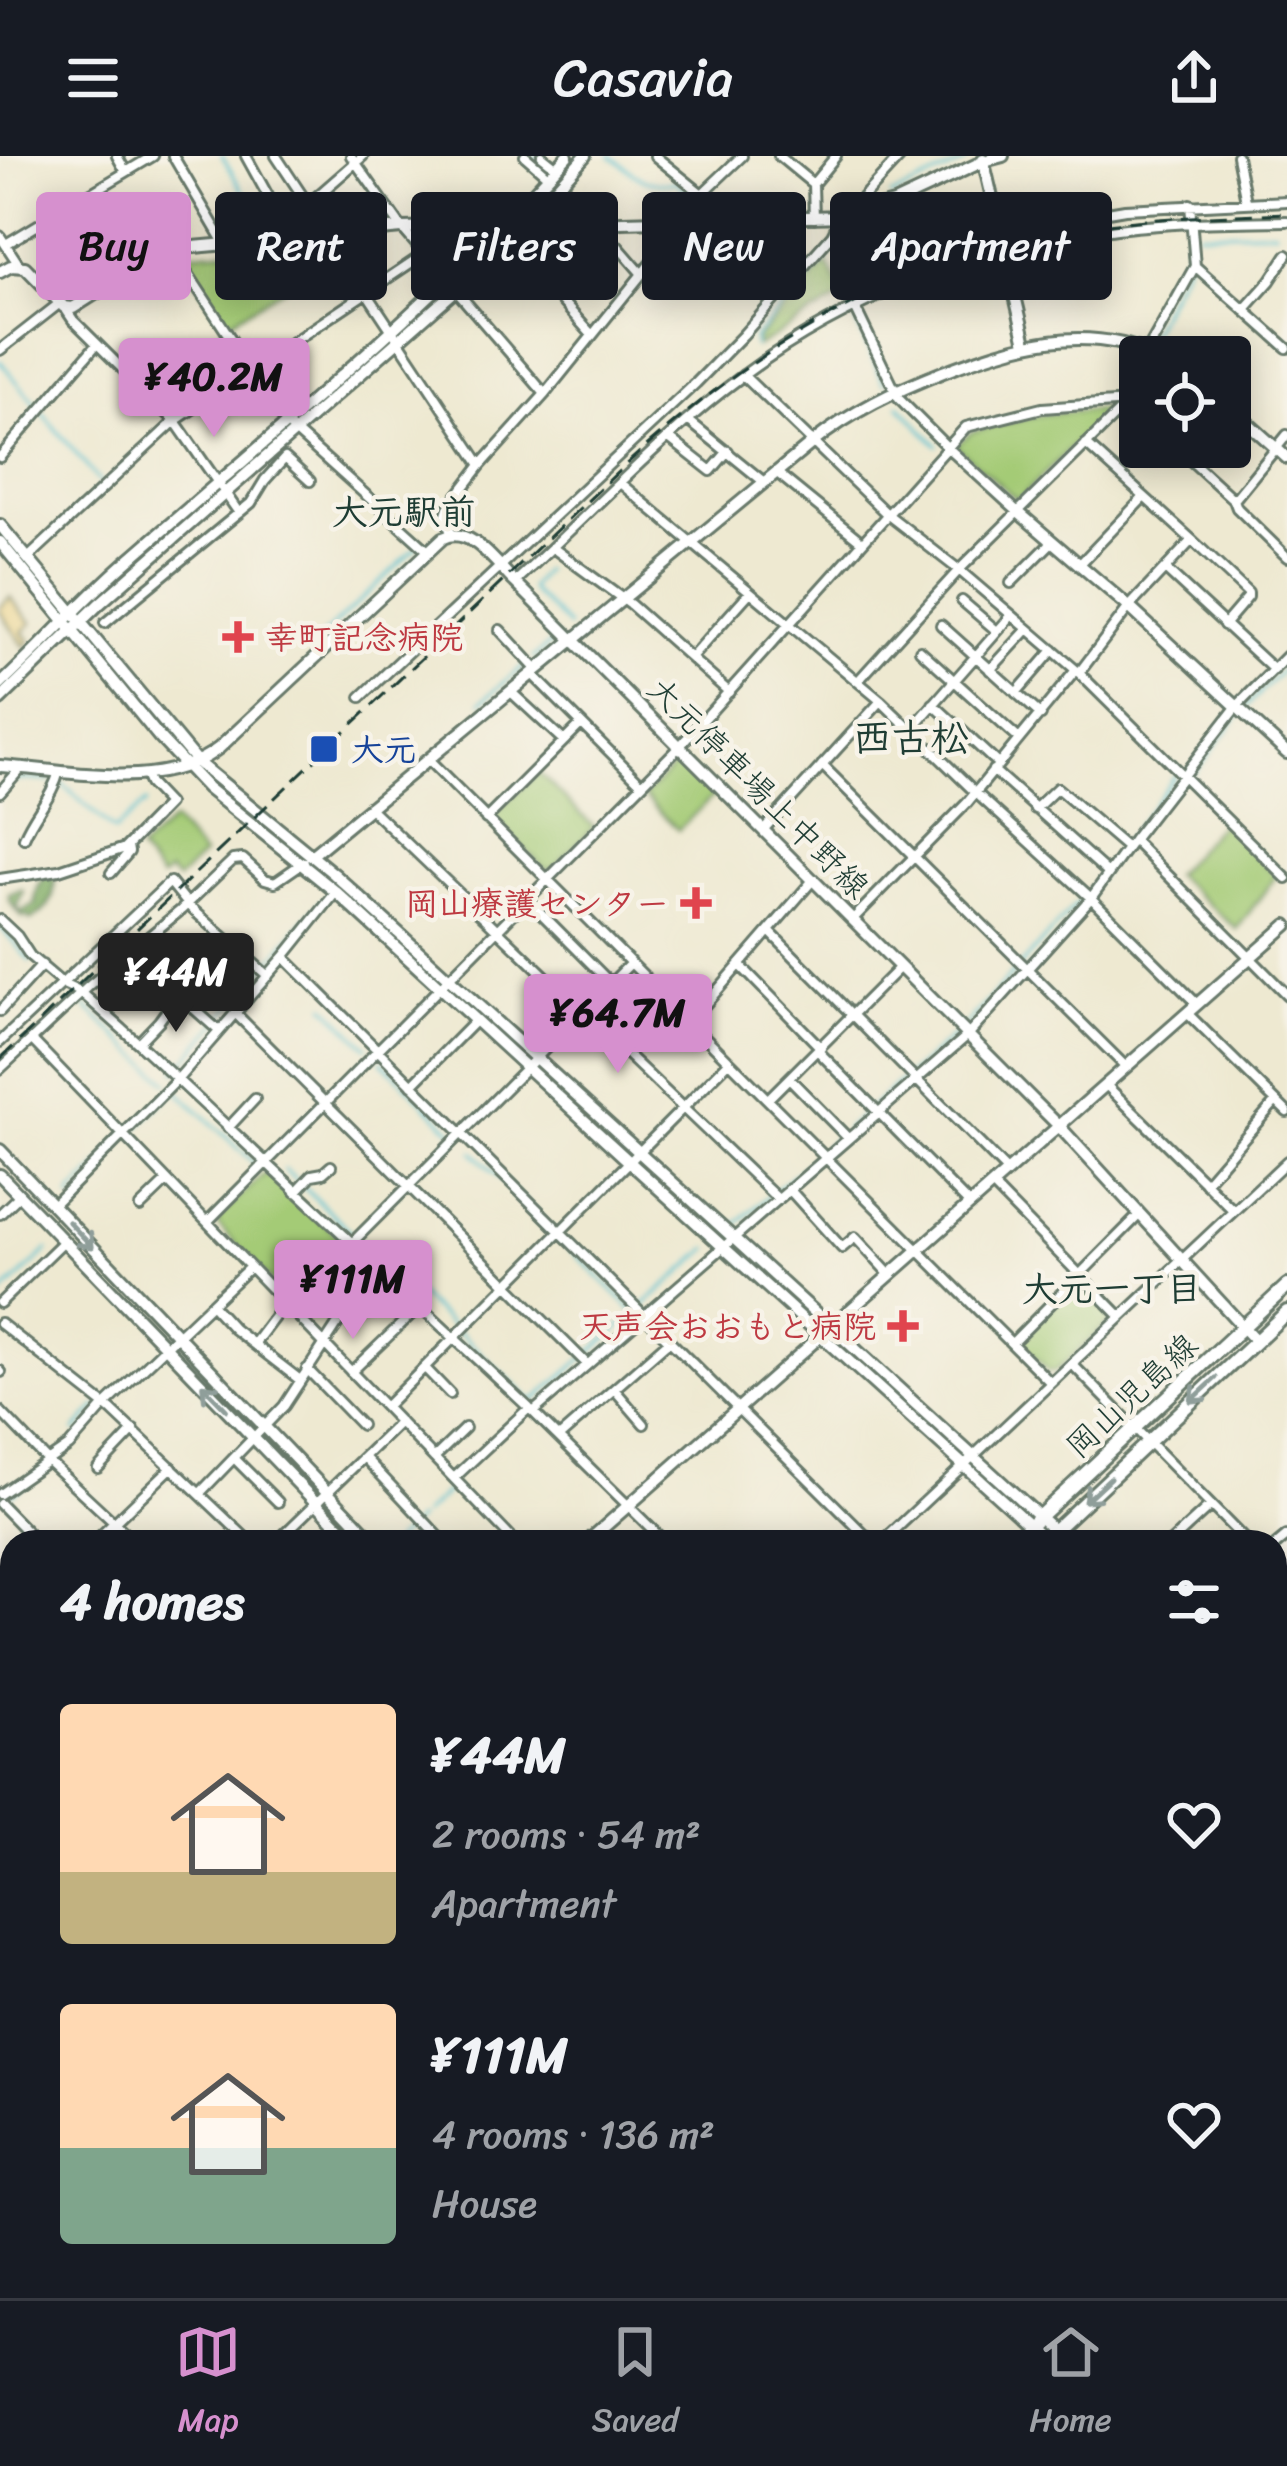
<!DOCTYPE html>
<meta charset="utf-8">
<style>
body{margin:0;font-family:Sriracha,"Klee One",sans-serif;background:#242831;color:#f1f3f6;height:100vh;display:flex;flex-direction:column;font-size:45px;white-space:nowrap}
*{box-sizing:border-box;margin:0}
p{font-size:39px;color:#9ea1a6}
.icon{flex:none;width:66px;height:66px;fill:none;stroke:currentColor;stroke-width:2;stroke-linecap:round;stroke-linejoin:round}
.map{position:relative;flex:1;overflow:hidden}
.details{position:absolute;left:0px;top:1374px;width:1287px;height:768px;display:flex;flex-direction:column;background:#171b24;border-radius:36px 36px 0 0;box-shadow:0 6px 30px #0003}
.details>*{flex:none}
.top-card{position:absolute;left:36px;top:36px;width:1215px;height:108px;display:flex;gap:24px}
.fabs{position:absolute;left:1119px;top:180px;display:grid;gap:24px}
.fabs a{display:grid;place-items:center;width:132px;height:132px;border-radius:12px;background:#171b24;box-shadow:0 6px 30px #0003;font-size:60px}
.price{position:absolute;translate:-50% -102px;padding:0 27px;border-radius:12px;background:#d690ce;color:#111;font-size:39px;line-height:78px;filter:drop-shadow(0 3px 6px #0008)}
.price::after{content:'';position:absolute;left:50%;top:72px;width:36px;height:27px;margin-left:-18px;background:inherit;clip-path:polygon(0 0,100% 0,50% 100%)}
.price.selected{background:#222;color:#fff}
ul{padding:0;list-style:none}
li{display:flex;align-items:center;gap:36px;height:300px;padding:0 60px}
li span{display:grid;place-items:center;flex:none;width:336px;height:240px;border-radius:12px;color:#555}
li>.icon{margin-inline-start:auto}
span .icon{width:144px;height:144px;fill:#fffc;stroke-width:1}
li b{font-size:51px}
h2{display:flex;justify-content:space-between;align-items:center;height:144px;padding:0 60px;font-size:51px}
.tag{padding:0 42px;border-radius:12px;background:#171b24;box-shadow:0 6px 30px #0003;font-size:42px;line-height:108px}
.tag.selected{background:#d690ce;color:#111}
header{display:flex;justify-content:space-between;align-items:center;height:156px;padding:0 60px;background:#171b24;font-size:54px;font-weight:600}
.menu{display:flex;justify-content:space-around;align-items:center;height:168px;border-top:3px solid #363941;background:#171b24;font-size:33px;color:#9ea1a6}
.menu a{display:grid;justify-items:center;gap:6px}
.menu .selected{color:#d690ce}
.map>svg:first-child{display:block}
.green{fill:#a4cb76;stroke:#628455;stroke-width:3}
.forest{fill:#83af67;stroke:#51764e;stroke-width:3}
.sand{fill:#eeda9e;stroke:#868c69;stroke-width:3}
.lines{fill:none;stroke-linecap:round;stroke-linejoin:round}
.stream{stroke:#55c1d0;stroke-width:3}
.street-casing{stroke:#67796b;stroke-width:14}
.secondary-casing{stroke:#67796b;stroke-width:16}
.primary-casing{stroke:#67796b;stroke-width:18}
.street{stroke:#fff;stroke-width:8}
.secondary{stroke:#fff;stroke-width:10}
.primary{stroke:#fff;stroke-width:12}
.rail{stroke:#1f3d34;stroke-width:3;stroke-dasharray:18 9;stroke-linecap:butt}
.oneway{stroke:#8f9e9a}
.health-dot{fill:#e0444e;stroke:#f7f3e8;stroke-width:4.5}
.transit-dot{fill:#1a4fb4;stroke:#f7f3e8;stroke-width:4.5}
.labels{text-anchor:middle;stroke-width:9;stroke-linejoin:round;paint-order:stroke}
.health-label{font-size:33px;font-weight:bold;fill:#be3a42;stroke:#f7f3e8;text-anchor:end}
.transit-label{font-size:33px;font-weight:bold;fill:#164399;stroke:#f7f3e8;text-anchor:start}
.street-label{font-size:33px;fill:#1f3d34;stroke:#f7f3e8}
.neighbourhood-label{font-size:36px;font-weight:bold;fill:#1f3d34;stroke:#f7f3e8}
.quarter-label{font-size:39px;font-weight:bold;fill:#1f3d34;stroke:#f7f3e8}
</style>
<header><svg class="icon" aria-label="menu" viewBox="0 0 24 24"><path d="M4 6h16M4 12h16M4 18h16"/></svg>Casavia<svg class="icon" aria-label="share" viewBox="0 0 24 24"><path d="M12 15V3M7 8l5-5 5 5M5 13v7h14v-7"/></svg></header>
<div class="map">
<svg width="1287" height="2142" viewBox="0 0 1287 2142">
<rect width="100%" height="100%" fill="#f7f3e8"/>
<filter id="ink" filterUnits="userSpaceOnUse"><feTurbulence type="fractalNoise" baseFrequency=".00833" numOctaves="2"/><feDisplacementMap in="SourceGraphic" scale="24" xChannelSelector="R" yChannelSelector="G"/><feConvolveMatrix kernelMatrix="1 2 1 2 8 2 1 2 1" color-interpolation-filters="sRGB"/></filter>
<filter id="wash" filterUnits="userSpaceOnUse"><feTurbulence type="fractalNoise" baseFrequency=".004" numOctaves="4" result="noise"/><feDisplacementMap in="SourceGraphic" scale="48" xChannelSelector="R" yChannelSelector="G"/><feGaussianBlur stdDeviation="2.7" result="paint"/><feColorMatrix in="noise" values="0 0 0 0 0 0 0 0 0 0 0 0 0 0 0 0 0 1.4 0 .05"/><feComposite in="paint" operator="in"/></filter>
<g filter="url(#wash)">
<rect width="100%" height="100%" fill="#eee9d1"/>
<path class="green" d="M272,91L293,127L225,168L181,101L182,98Z
M827,107L844,140L757,190L756,184Z
M1110,253L1020,342H1015L956,290L971,276L1045,258Z
M680,604L714,639L678,674L644,640Z
M538,616L594,671L551,714L545,713L492,661Z
M172,665L203,699L177,724L169,716L161,722L139,695Z
M1222,666L1276,720L1237,773L1174,719Z
M270,1018L343,1085L344,1092L292,1142H287L218,1069V1062L263,1019Z
M1077,1125L1081,1126L1112,1157L1113,1163L1056,1215L1049,1216L1018,1183Z"/>
<path class="forest" d="M54,717C57,738 50,755 30,764L26,759L23,762L9,745V738L22,734L24,736L17,752L21,756L36,748C34,737 40,726 47,718Z"/>
<path class="sand" d="M10,441L32,467L23,476L30,485L25,491L0,456V451Z"/>
<g class="lines">
<path class="stream" d="M222,0L266,74
M534,0L545,9
M610,0C639,19 639,30 677,26L691,41
M891,40L966,6
M739,75L776,96L803,118L810,114L812,115
M1198,76L1275,75
M856,166L884,227
M1147,183L1186,107L1187,79
M755,191L754,182L847,79V70
M0,205L37,250
M1125,239L1137,206
M899,249L937,289
M42,256L101,328
M544,415L531,431L532,435L568,470
M318,484L417,391
M533,502L556,483
M481,546L526,508
M1246,551L1287,509
M1193,618L1240,558
M14,625L22,623L51,625
M61,627L114,675L146,647
M0,770L30,805
M325,849L367,891
M86,851L168,927
M966,869L1090,733L1175,619
M382,905L453,976
M176,915L324,742
M175,933L254,1007
M846,973L957,877
M134,975L175,933
M824,992L839,979
M473,996L552,1074
M285,1014L354,1078
M71,1043V1039L120,989
M736,1068L817,999
M361,1085L530,1243L535,1244L635,1158
M563,1085L634,1156
M0,1140L48,1094
M642,1151L709,1092
M75,1275L97,1250
M7,1341L50,1312
M424,1358L453,1329
M394,1385L418,1363
M1269,1386L1287,1372
M0,1561L12,1569
M1275,1727L1287,1716
M0,1768L8,1774
M0,1898L12,1889
M551,2130L562,2142
M828,2130L839,2142
M417,2142L431,2130
M1222,2142L1234,2130"/>
</g>
</g>
<g filter="url(#ink)">
<g class="lines">
<defs>
<path id="street" d="M117,0L126,16
M173,0L224,87
M246,0L284,69
M276,0L481,309
M351,0L402,72L545,238
M525,0L548,20
M542,0L557,12
M655,0L702,38
M779,0L813,28
M1237,0L1246,45
M560,30L596,65L642,118
M814,62L813,28L836,0
M498,74L592,179
M0,80L19,109
M283,82L284,69L363,0
M6,88L153,0
M172,93L286,267L428,395
M1195,110L1287,192
M65,152L73,164L175,265L239,357
M1244,154L1270,125L1287,99
M0,194L60,147
M1144,201L1195,110L1190,48
M743,219L887,358L959,414L1076,514L1287,723
M689,265L764,326
M669,282L711,315L728,295
M1176,291L1234,344L1237,352L1287,401
M0,301L97,188
M776,316L862,386
M620,327L881,545L975,636L1091,742L1197,848
M1234,344L1287,279
M1018,356L947,291L899,243L851,143L856,132L898,112L1002,74L1125,53L1287,45
M451,377L445,361L448,352L481,309L545,238L687,62L702,38L742,0
M1192,384L1248,437V441L1224,469
M553,392L631,449L729,536
M28,402L175,265L424,98
M1079,409L1143,342
M1165,413L1274,514
M515,426C591,357 662,279 745,218C846,143 972,95 1096,76C1159,66 1223,66 1287,65
M1011,427L1052,386
M962,445L997,475
M105,467L251,347L265,324L285,302L310,325
M941,469L1041,559
M500,474L537,514
M920,494L1019,583
M691,502L750,436
M990,514L1027,474
M1079,517L1129,451L1192,384L1086,288
M532,518L642,628
M858,525L959,414L1129,246L1140,214
M511,536L564,585
M1016,537L1053,494
M361,541L696,227L743,179L832,79L837,69L901,0
M933,548L998,608
M911,574L1011,460
M429,605L1051,1227
M822,609L1126,911
M993,614L1108,717
M0,636L22,611
M369,651L778,1043
M1035,653L1057,632L1127,692
M486,663L581,568
M763,674L881,545
M24,682C34,657 53,640 59,615
M1133,684L1287,839
M111,717L129,696L128,690
M0,723L59,714L125,692L168,648L149,628L145,619
M527,743L671,888L813,724
M853,763L967,647L1076,514
M0,764L17,780L30,800L63,828L82,837L138,887L529,1252L665,1386
M769,775L1008,1016
M129,795L219,875
M284,801L872,1386
M740,809L821,892
M174,835L221,779
M0,855L42,809
M235,857L587,1208
M1187,857L1287,956
M32,884L515,1386
M0,886L170,726L191,752L268,820
M138,887L159,865L178,839
M818,895L970,1049
M0,913L89,830L181,754L233,704L243,703L265,723L275,726L304,706
M789,922L848,982
M412,929L475,865
M1106,929L1234,1055
M768,943L900,811
M228,972L255,943
M1205,1027L1276,945
M992,1029L1121,1161
M789,1033L842,1092L855,1081L890,1119
M296,1036L312,1019L323,1017L331,1010
M53,1049L177,924L284,801L336,736
M140,1051L167,1025
M0,1058L20,1039
M207,1066L680,590L966,271L1042,252L1129,246L1140,256
M0,1147L64,1085
M211,1148L234,1173L300,1224
M289,1150L630,808
M0,1167L111,1254L250,1386
M1012,1187L1140,1058
M254,1188L285,1147
M1072,1208L1247,1386
M425,1212L450,1238
M307,1213L361,1269
M0,1215L1,1216
M351,1216L420,1150
M614,1233L644,1268
M385,1251L729,906
M0,1255L48,1305L135,1386
M533,1256L968,879L1091,742L1133,684L1237,550L1287,500
M559,1281L669,1185
M364,1301L444,1386
M234,1302L278,1346
M434,1302L465,1272
M98,1312L134,1274
M454,1322L529,1252
M200,1337L284,1250L365,1126L378,1112
M0,1338L69,1290L105,1249L250,1111
M0,1348L37,1386
M94,1386L172,1311
M276,1386L400,1266
M882,1386L1287,1005
M1171,1386L1210,1350
M1275,1390L1287,1380
M1275,1414L1287,1425
M0,1455L12,1467
M0,1554L12,1562
M0,1569L12,1577
M0,1651L12,1640
M1275,1698L1287,1708
M1275,1717L1286,1707
M0,1774L12,1782
M0,1801L12,1792
M1275,1924L1287,1937
M1275,1956L1287,1944
M1275,2069L1287,2082
M12,2097L0,2116L12,2128
M1275,2108L1287,2096
M14,2130L26,2142
M449,2130L460,2142
M541,2130L552,2142
M561,2130L572,2142
M690,2130L701,2142
M1191,2130L1202,2142
M405,2142L419,2130
M428,2142L442,2130
M826,2142L838,2130
M912,2142L925,2130
M1239,2142L1252,2130"/>
<path id="secondary" d="M983,3L1026,187
M0,116L11,110L25,111L64,151L73,152L155,100L172,93L402,72L846,60L894,47L984,5L1003,0
M1230,251L1287,302
M1018,356L1129,451L1287,597
M0,369L197,606L334,718L1054,1374L1063,1386
M0,386L159,581L207,632L336,736L635,1011L1045,1383L1052,1386
M0,529C42,490 81,446 124,408C275,276 433,149 567,0
M0,544L98,449L457,133L508,85L585,0
M0,610C67,614 162,637 219,592L443,382C470,368 497,409 515,426L1059,970L1256,1185
M311,700L812,287C852,255 895,235 943,216C1016,188 1084,166 1160,201
M0,994L375,1386
M0,1019L354,1386
M587,1386L1287,769
M1275,1576L1287,1587
M1275,1836L1287,1825
M0,1910L12,1901
M1074,2130L1085,2142
M242,2142L254,2130
M949,2142L961,2130"/>
<path id="primary" d="M1012,1386L1287,1130
M1042,1386L1287,1156
M0,2055L12,2062
M0,2070L12,2077
M110,2130L132,2142
M151,2137L189,2140L215,2130
M227,2142L240,2130"/>
</defs>
<use href="#street" class="street-casing"/>
<use href="#secondary" class="secondary-casing"/>
<use href="#primary" class="primary-casing"/>
<use href="#street" class="street"/>
<use href="#secondary" class="secondary"/>
<use href="#primary" class="primary"/>
<path class="rail" d="M0,903L622,312C752,193 894,107 1068,74C1140,61 1214,60 1287,57"/>
</g>
<defs><path id="oneway-shaft" d="M-6 0H5M1.5-3L5.5 0L1.5 3" fill="none" stroke-width="1.6" stroke-linecap="round" stroke-linejoin="round" transform="scale(3)"/></defs>
<g class="oneway">
<use href="#oneway-shaft" transform="translate(81 1079) rotate(47)"/>
<use href="#oneway-shaft" transform="translate(1203 1234) rotate(137)"/>
<use href="#oneway-shaft" transform="translate(214 1241) rotate(-134)"/>
<use href="#oneway-shaft" transform="translate(1097 1334) rotate(137)"/>
</g>
</g>
<g class="health-dot">
<path d="M232 463h12v12h12v12h-12v12h-12v-12h-12v-12h12z"/>
<path d="M690 729h12v12h12v12h-12v12h-12v-12h-12v-12h12z"/>
<path d="M897 1152h12v12h12v12h-12v12h-12v-12h-12v-12h12z"/>
</g>
<rect class="transit-dot" x="309" y="578" width="30" height="30" rx="6"/>
<g class="labels">
<g class="health-label">
<text x="265" y="493" text-anchor="start">幸町記念病院</text>
<text x="669" y="759">岡山療護センター</text>
<text x="876" y="1182">天声会おおもと病院</text>
</g>
<g class="transit-label">
<text x="351" y="605">大元</text>
</g>
<g class="street-label">
<text transform="translate(759 631) rotate(45)" y="12">大元停車場上中野線</text>
<text transform="translate(1131 1239) rotate(-43)" y="12">岡山児島線</text>
</g>
<g class="neighbourhood-label">
<text x="404" y="368">大元駅前</text>
<text x="1112" y="1145">大元一丁目</text>
</g>
<g class="quarter-label">
<text x="911" y="595">西古松</text>
</g>
</g>
</svg>
<div class="fabs">
<a><svg class="icon" aria-label="locate" viewBox="0 0 24 24"><circle cx="12" cy="12" r="6"/><path d="M12 2v4M12 18v4M2 12h4M18 12h4"/></svg></a>
</div>
<b class="price" style="left:214px;top:284px">¥40.2M</b>
<b class="price selected" style="left:176px;top:879px">¥44M</b>
<b class="price" style="left:618px;top:920px">¥64.7M</b>
<b class="price" style="left:353px;top:1186px">¥111M</b>
<div class="top-card">
<a class="tag selected">Buy</a>
<a class="tag">Rent</a>
<a class="tag">Filters</a>
<a class="tag">New</a>
<a class="tag">Apartment</a>
</div>
<section class="details">
<h2>4 homes<svg class="icon" aria-label="filters" viewBox="0 0 24 24"><path d="M4 7h16M4 17h16"/><circle cx="9" cy="7" r="2"/><circle cx="15" cy="17" r="2"/></svg></h2>
<ul>
<li><span style="background:linear-gradient(#ffd9b3 70%,#c2b280 0)"><svg class="icon" aria-label="home" viewBox="0 0 24 24"><path d="M3 11l9-7 9 7M6 9v11h12V9"/></svg></span><div><b>¥44M</b><p>2 rooms · 54 m²</p><p>Apartment</p></div><svg class="icon" aria-label="heart" viewBox="0 0 24 24"><path d="M12 20l-8-8c-3-5 5-10 8-4 3-6 11-1 8 4z"/></svg></li>
<li><span style="background:linear-gradient(#ffd9b3 60%,#7fa58c 0)"><svg class="icon" aria-label="home" viewBox="0 0 24 24"><path d="M3 11l9-7 9 7M6 9v11h12V9"/></svg></span><div><b>¥111M</b><p>4 rooms · 136 m²</p><p>House</p></div><svg class="icon" aria-label="heart" viewBox="0 0 24 24"><path d="M12 20l-8-8c-3-5 5-10 8-4 3-6 11-1 8 4z"/></svg></li>
</ul>
</section>
</div>
<nav class="menu">
<a class="selected"><svg class="icon" aria-label="map" viewBox="0 0 24 24"><path d="M3 6l6-2 6 2 6-2v14l-6 2-6-2-6 2zM9 4v14M15 6v14"/></svg>Map</a>
<a><svg class="icon" aria-label="saved" viewBox="0 0 24 24"><path d="M7 4h10v16l-5-4-5 4z"/></svg>Saved</a>
<a><svg class="icon" aria-label="home" viewBox="0 0 24 24"><path d="M3 11l9-7 9 7M6 9v11h12V9"/></svg>Home</a>
</nav>
